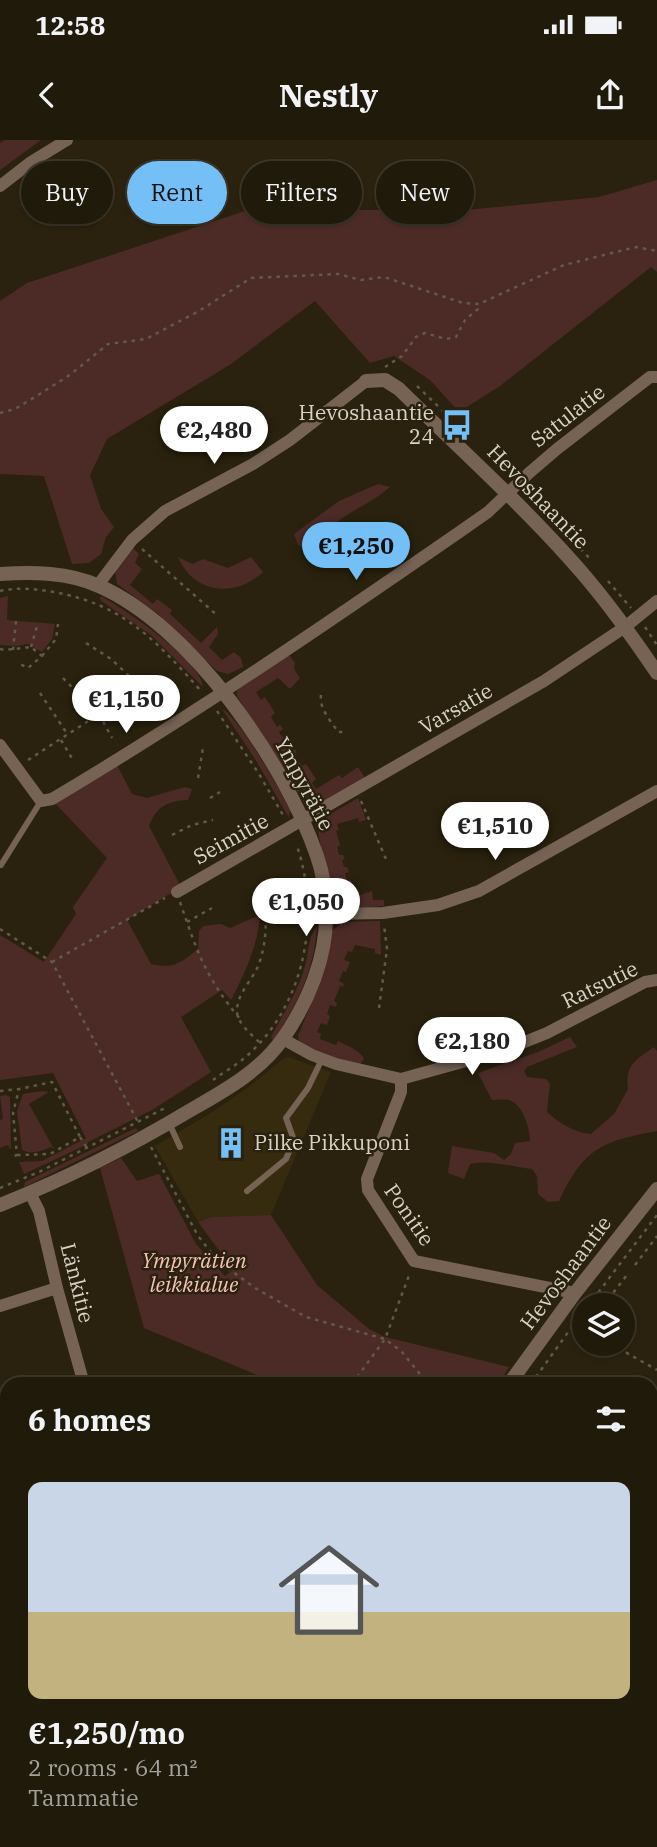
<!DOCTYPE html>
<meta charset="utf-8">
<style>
body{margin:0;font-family:"IBM Plex Serif",serif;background:#2d2718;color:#f1f3f6;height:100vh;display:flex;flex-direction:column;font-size:26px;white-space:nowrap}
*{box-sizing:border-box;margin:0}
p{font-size:23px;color:#a2a19c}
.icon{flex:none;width:38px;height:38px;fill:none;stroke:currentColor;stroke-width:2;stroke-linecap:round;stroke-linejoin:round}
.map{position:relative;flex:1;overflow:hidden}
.sheet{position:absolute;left:0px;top:1237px;width:658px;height:471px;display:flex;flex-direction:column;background:#201a0a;border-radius:21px 21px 0 0;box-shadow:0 2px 5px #0004,0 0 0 2px #3d382b}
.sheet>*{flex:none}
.hud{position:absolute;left:21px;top:21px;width:616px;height:63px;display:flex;gap:14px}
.tools{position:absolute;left:572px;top:1153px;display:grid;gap:14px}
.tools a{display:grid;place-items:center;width:63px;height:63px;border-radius:50%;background:#201a0a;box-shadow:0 2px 5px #0004,0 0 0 2px #3d382b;font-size:35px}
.price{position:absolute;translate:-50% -60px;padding:0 16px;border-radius:24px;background:#fff;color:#222;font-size:23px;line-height:46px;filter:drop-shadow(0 2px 4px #0008)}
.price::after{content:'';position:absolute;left:50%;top:42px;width:21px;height:16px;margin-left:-10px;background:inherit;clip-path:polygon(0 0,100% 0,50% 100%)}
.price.active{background:#74c0f6;color:#111}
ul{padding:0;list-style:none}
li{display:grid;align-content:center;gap:14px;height:371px;padding:0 28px}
li span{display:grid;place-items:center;height:217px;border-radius:14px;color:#555}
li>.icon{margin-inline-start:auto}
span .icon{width:126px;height:126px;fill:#fffc;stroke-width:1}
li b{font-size:30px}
h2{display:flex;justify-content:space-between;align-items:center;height:84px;padding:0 28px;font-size:30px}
.pill{padding:0 24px;border-radius:32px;background:#201a0a;box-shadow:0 2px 5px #0004,0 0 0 2px #3d382b;font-size:24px;line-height:63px}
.pill.active{background:#74c0f6;color:#111}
.status{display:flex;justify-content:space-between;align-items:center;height:49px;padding:0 35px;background:#201a0a;direction:ltr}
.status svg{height:19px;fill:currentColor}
header{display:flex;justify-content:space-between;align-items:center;height:91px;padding:0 28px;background:#201a0a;font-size:32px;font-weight:800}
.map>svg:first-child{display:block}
.built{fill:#362b0f}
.green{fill:#4c2b27}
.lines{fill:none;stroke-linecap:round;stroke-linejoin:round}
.stream{stroke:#000f02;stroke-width:4.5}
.path{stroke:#615a48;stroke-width:2.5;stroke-dasharray:3.5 5;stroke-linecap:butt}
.service{stroke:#766354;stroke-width:6}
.minor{stroke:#766354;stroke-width:12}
.tertiary{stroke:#766354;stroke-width:14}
.secondary{stroke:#a6876f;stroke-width:14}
.labels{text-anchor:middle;stroke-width:5;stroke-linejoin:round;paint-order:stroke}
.poi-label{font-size:21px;fill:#d7d2c6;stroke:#2a220e;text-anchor:end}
.street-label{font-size:21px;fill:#d7d2c6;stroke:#2a220e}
.park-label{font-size:21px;font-style:italic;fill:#f7c1b9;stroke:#2a220e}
</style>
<div class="status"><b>12:58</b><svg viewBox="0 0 49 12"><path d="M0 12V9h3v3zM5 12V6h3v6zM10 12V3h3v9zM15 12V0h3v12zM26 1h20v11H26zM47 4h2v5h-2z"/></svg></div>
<header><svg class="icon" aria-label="back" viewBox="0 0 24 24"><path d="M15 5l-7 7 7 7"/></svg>Nestly<svg class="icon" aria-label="share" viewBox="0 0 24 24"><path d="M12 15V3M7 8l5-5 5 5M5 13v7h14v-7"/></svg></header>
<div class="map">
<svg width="657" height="1707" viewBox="0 0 657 1707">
<rect width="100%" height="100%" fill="#2a220e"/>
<path class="built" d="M288,917L331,932L271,1075L211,1077L198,1082L155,1006L214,971L251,945L283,919Z"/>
<path class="green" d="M5,0H41L0,30V3Z
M657,40V132L651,127L500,246L459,272L430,240L394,216L370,223L315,161L231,224L107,299L90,335L101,369L114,387L106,397L101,414L89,423L72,424L44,336L0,334V161L27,143L248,70H467L599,57Z
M378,344L390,347C369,366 339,374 322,397L325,411L315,417L298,405L294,394L339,361Z
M133,408L139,414L135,423L142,429L130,445L153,464L157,459L172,470L170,474L201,503L217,487L218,494L209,507L222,520L234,512L241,518L243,527L228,534L217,531L157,473L117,444L115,431Z
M178,417L192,424L203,419L228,428L251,417L263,432C235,459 193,453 178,417Z
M8,456L7,480L55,484L52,499L42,512L28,504L17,506L0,505V458Z
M101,456C123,468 203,522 203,547L151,495L100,460Z
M289,515L295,523L294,529L300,538L290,549L278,538L256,552L261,560L265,557L275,573L271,577L277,587L280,585L283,589L279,592L282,597L287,594L292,602L288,605L292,611L295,609L297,612L295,615L302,626L306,624L316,639L312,643L316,649L339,635L342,638L358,627L365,638L323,664L315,665L303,661L237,556V550Z
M222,569C238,576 281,651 290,670L289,678L257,622Z
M117,625L132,654L147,658L185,647L192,649L188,660C167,661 157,666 149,686L181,747L127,780L151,824C174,829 181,823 198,809L199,791L203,786L221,784L230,788L260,775C258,805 245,833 231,860L222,850L181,877L211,932L152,970L88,1002V1004L24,1034L19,1022L42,1021L86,998L53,933L0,940V795L44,822L76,774L73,767L107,718L54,662Z
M358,658L366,680L359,682L358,678L337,684L339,690L336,691L340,705L337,707L339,715H343L345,719L342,720L344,727H347L349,732L345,733L347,741L351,740L354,750L358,749L360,755L372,751L373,760H384V766L355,768L340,766C336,762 332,758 331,753C328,743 317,692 318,685L329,675Z
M380,781L381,815L375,813V809L355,805L352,812L348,811L344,820L350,822L346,832L343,831L339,841L344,844L343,847L340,846L334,861L337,863L336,867L330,865L327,874L330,876L327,885L321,883L317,892L321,894L320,899L336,905L338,901C346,905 361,911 364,919L360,924L323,915L299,901L298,896L321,839L331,792L342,782Z
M317,787C314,831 297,865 273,901L271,897C284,872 299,851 306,822C309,811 308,795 317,787Z
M570,897L577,907L527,927L524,931L527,937L546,939L550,944L547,972C559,983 575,993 591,994L614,974L628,949C625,924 636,920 654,907L657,911V991C602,1001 584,1008 559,1061L548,1062L538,1054L537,1036L532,1029C512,1027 489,1019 470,1024L464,1039L448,1033L452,1006L494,1013L504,1020L511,1014L515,1003L530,1001C530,989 523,964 509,960C504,959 497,960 492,960L478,933L538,912Z
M42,951L49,952L29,964L54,1009L51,1007C41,1011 32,1015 22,1010L17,971L23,954Z
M6,955L10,957L11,1010L8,1005L0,1008V980L3,979L0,956Z
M136,988L138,991L24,1047L25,1042Z
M121,1018L137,1041L159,1034L196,1104L225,1136L236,1127L218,1109L198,1082L211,1077L271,1075L317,1145L369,1189L385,1197L509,1227L498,1244H279L144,1188L100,1028Z
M651,1294L657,1295V1627L651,1625Z"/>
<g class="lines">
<path class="stream" d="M651,1527L657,1529"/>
<path class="path" d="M385,227L402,216L416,197L425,193L446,199L456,197L465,180L478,169L479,165
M417,246L445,273
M0,273L15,269L43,252L71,234L108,204L146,199L199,171L251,138L338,134L361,140L384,137L463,163L479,164L564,125L636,107L657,111
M569,396L591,420
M142,409L218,476
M608,441L631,468
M0,451C18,447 36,449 54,452C125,465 156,501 202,552
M645,487L657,505
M86,503L111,519L141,547
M31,507L38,483
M0,509L5,510L31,507L42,516L28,528L20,524
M13,510L16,481
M42,516L56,499L58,484
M63,538L100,576L112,598
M40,553L68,595
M321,555C319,569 331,581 338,592H344
M217,571L259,634L283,675
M61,600L73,620
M28,620L141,547L158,567
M198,638L203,608
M210,658L220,652
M361,661L386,719
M172,695L192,685L213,680
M180,762C197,812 206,838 240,879
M187,782L212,768
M0,789L52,822L138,982
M52,822L165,758
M379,868L387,809L384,785
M259,902C251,894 237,883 237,871C237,852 255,838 260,821C269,792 266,767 260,739
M213,940C224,932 238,924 248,915C305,863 321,777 297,706
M0,951L19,949L13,973L17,1015L10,1017
M80,997L87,1008
M151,1007L198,1096L219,1122L255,1148L306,1177L385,1199L402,1212L428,1244
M17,1015L50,1014L80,997L52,942L19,949
M0,1048L39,1032L165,968
M635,1125L657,1096
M588,1166L657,1075
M603,1166L627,1135
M611,1204L657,1230
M352,1244L385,1199L410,1133
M531,1244L584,1170
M656,1553L657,1550
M456,1701L484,1707
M116,1707L118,1701"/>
<path class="service" d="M1,725L41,661
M169,983L180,1007
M247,1051L286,1019L294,1000L286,978L308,948L322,919"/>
<path class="minor" d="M0,46L31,22L67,0
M98,445L132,400L165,371L253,324L290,300L366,241
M0,605L41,661L52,659C190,577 325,485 458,393L488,372L529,333L557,309L650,237H657
M177,752L544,541L625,487L657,461
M326,774L383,773L438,765L479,751L657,651
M283,899L312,915L336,924L401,939L502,911L547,893L645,842L657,840
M401,939V952L367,1039L368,1050L414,1121L575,1153
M30,1053L39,1071L57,1148L84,1244
M0,1166L57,1148
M0,1381L7,1383"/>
<path class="tertiary" d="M366,241L385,240L399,249C456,305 516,359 569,418C602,454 630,493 657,533
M0,434C33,432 68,432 99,446C191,486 285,623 317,716C323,733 326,756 326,773C327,817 308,862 284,897C261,931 224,951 189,971C129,1007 65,1039 0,1065
M509,1244L575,1153L657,1049"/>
<path class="secondary" d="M0,1612L7,1614
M399,1701L426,1707"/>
</g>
<defs>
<symbol id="bus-bare" viewBox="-9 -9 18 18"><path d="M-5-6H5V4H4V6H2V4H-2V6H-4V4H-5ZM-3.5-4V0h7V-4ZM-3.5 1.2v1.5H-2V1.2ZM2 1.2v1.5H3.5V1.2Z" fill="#74c0f6" stroke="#2a220e" stroke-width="2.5" paint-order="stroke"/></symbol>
<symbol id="building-bare" viewBox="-9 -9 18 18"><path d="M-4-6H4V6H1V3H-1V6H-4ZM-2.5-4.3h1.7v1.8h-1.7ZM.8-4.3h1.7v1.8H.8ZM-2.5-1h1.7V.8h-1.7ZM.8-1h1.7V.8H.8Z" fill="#74c0f6" stroke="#2a220e" stroke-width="2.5" paint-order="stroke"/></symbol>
</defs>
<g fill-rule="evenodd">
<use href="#bus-bare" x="435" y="263" width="44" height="44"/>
<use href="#building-bare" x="209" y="981" width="44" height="44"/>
</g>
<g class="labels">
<g class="poi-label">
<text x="434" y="280">Hevoshaantie<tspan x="434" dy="24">24</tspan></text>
<text x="254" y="1010" text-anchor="start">Pilke Pikkuponi</text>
</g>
<g class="street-label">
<text transform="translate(568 276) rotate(-38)" y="7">Satulatie</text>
<text transform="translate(538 357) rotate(46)" y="7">Hevoshaantie</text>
<text transform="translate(456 569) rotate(-30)" y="7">Varsatie</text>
<text transform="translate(304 644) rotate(62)" y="7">Ympyrätie</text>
<text transform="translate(231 699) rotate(-29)" y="7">Seimitie</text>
<text transform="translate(600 845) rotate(-26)" y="7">Ratsutie</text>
<text transform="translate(409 1075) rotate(55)" y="7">Ponitie</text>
<text transform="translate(566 1133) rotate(-53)" y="7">Hevoshaantie</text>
<text transform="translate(77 1143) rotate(76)" y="7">Länkitie</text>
</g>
<g class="park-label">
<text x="194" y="1128">Ympyrätien<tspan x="194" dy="24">leikkialue</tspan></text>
</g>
</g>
</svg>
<div class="tools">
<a><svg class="icon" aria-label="layers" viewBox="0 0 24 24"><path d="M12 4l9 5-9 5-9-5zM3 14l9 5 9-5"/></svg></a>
</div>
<b class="price" style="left:214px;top:326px">€2,480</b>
<b class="price active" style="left:356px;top:442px">€1,250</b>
<b class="price" style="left:126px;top:595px">€1,150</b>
<b class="price" style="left:495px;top:722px">€1,510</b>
<b class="price" style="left:306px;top:798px">€1,050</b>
<b class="price" style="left:472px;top:937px">€2,180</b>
<div class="hud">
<a class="pill">Buy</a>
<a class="pill active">Rent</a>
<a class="pill">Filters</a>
<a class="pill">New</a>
</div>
<section class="sheet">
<h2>6 homes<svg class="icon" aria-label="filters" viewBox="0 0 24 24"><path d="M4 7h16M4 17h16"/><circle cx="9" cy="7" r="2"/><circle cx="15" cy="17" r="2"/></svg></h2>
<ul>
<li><span style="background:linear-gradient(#c9d6e8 60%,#c2b280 0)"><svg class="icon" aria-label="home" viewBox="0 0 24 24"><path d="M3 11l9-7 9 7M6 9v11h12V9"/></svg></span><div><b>€1,250/mo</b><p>2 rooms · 64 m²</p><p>Tammatie</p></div></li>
</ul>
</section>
</div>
